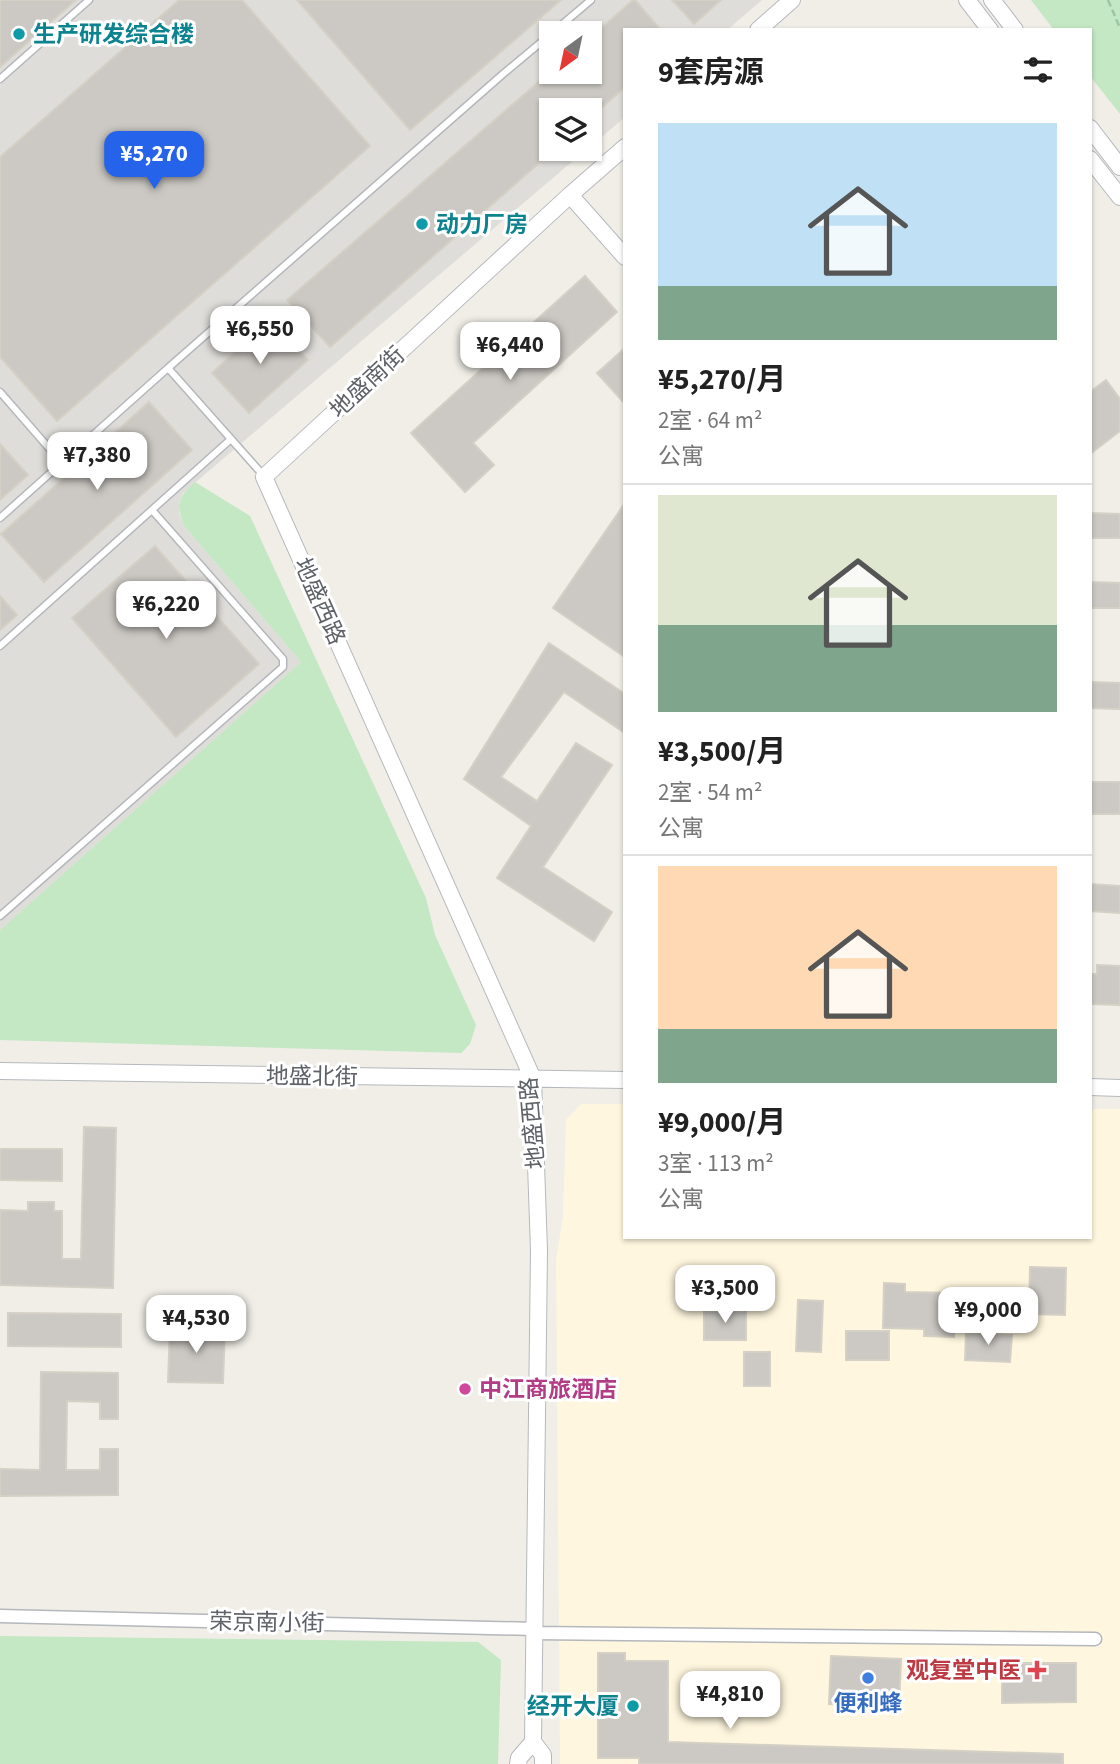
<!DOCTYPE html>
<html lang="zh">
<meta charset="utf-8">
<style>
body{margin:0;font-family:"Source Sans 3","Noto Sans SC",sans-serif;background:#f6f6f6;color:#222;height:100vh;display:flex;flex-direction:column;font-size:26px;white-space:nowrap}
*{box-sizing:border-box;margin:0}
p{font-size:23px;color:#767676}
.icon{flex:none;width:38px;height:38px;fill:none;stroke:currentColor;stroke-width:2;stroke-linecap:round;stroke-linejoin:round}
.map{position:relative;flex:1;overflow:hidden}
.panel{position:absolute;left:623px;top:28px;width:469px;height:1211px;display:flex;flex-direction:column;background:#fff;border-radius:0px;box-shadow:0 2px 5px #0004}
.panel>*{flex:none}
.needle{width:46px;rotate:213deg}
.tools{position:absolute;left:539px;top:21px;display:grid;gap:14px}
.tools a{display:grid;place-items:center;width:63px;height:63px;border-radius:0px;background:#fff;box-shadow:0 2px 5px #0004;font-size:35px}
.price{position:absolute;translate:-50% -60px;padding:0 16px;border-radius:14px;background:#fff;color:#222;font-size:23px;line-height:46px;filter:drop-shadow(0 2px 4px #0008)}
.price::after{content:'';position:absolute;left:50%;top:42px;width:21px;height:16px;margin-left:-10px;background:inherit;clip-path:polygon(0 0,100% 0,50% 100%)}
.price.selected{background:#2563eb;color:#fff}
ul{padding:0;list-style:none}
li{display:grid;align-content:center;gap:14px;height:371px;padding:0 35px}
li+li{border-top:2px solid #e0e0e0}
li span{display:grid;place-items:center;height:217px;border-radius:0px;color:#555}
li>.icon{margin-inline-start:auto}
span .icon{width:126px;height:126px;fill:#fffc;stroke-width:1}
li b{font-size:30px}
h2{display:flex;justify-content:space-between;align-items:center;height:84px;padding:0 35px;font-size:30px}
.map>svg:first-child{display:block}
.commercial{fill:#fef6de}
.industrial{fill:#dfddd9;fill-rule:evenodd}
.green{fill:#c4e7c4}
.building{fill:#ccc9c4;stroke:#d5d0c5;stroke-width:2}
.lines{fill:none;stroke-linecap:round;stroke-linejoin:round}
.lane-casing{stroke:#b4b7bb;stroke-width:9}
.street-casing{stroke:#b4b7bb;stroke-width:15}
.secondary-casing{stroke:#b5b9be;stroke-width:18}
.path{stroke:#9bc6a8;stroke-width:2.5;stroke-dasharray:7 3.5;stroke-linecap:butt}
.lane{stroke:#fff;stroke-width:6}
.street{stroke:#fff;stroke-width:12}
.secondary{stroke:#fff;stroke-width:16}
.culture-dot{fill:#0f9aa8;stroke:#fff;stroke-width:2.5}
.hotel-dot{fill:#d1479c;stroke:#fff;stroke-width:2.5}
.health-dot{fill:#e0444e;stroke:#fff;stroke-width:2.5}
.shop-dot{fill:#3f7fe0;stroke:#fff;stroke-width:2.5}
.labels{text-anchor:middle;stroke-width:6;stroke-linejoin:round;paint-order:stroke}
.culture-label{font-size:23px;font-weight:bold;fill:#0d838f;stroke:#fff;text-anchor:start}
.street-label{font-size:23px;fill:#5e6267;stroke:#fff}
.hotel-label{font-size:23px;font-weight:bold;fill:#b23c85;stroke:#fff;text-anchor:start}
.health-label{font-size:23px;font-weight:bold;fill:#be3a42;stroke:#fff;text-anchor:end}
.shop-label{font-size:23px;font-weight:bold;fill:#366cbe;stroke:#fff}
</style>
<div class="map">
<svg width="1120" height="1764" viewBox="0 0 1120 1764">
<rect width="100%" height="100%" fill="#f0eee7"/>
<path class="commercial" d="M581,1104H625V1237H1090V1109H1120V1764H560L556,1260L563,1217L566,1120Z"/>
<path class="industrial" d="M0,0H762L727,30H625V117L590,147V110H551V149H587L183,493L179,502V514L184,526L301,662L0,930ZM551,33H590V72H551Z"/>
<path class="green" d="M1031,0H1120V114L1090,76V30H1054Z
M195,482L250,516L426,898L435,935L476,1025L470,1044L461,1053L0,1040V930L301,662L184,526C175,504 178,497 195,482Z
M0,1636L478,1642L501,1660L498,1764H0Z"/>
<path class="building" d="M0,0H76L0,67Z
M179,0H242L370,146L57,421L0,357V157Z
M297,0H561L410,130Z
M633,0H635L661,30H625V87L590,118V110H551V149H555L330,347L287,300L550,72H590V38Z
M672,0H721L694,24Z
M585,276L617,312L473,443L494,465L465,492L411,433Z
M270,319L308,360L249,413L212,373Z
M625,348V404L597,373Z
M1106,380L1120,399V431L1090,454V392Z
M149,402L192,450L44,582L1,534Z
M0,444L28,475L0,500Z
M625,503V657L553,608Z
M1090,513L1120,514V538H1090Z
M155,546L259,664L176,737L72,618Z
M1091,582L1120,583V608H1091Z
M0,596L17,615L0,630Z
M549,643L625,694V733L564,692L501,777L537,801L576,743L612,765L543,867L612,912L594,941L497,878L531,826L464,779Z
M1090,682L1120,683V709L1090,708Z
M1090,782H1120V814H1090Z
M1090,884L1120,886V913L1090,911Z
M1097,965L1120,966V1005L1091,1004V974H1097Z
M84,1127L116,1128L113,1288L0,1285V1210L28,1211V1202H54V1211H62V1259H81Z
M0,1149H62V1181L0,1180Z
M1030,1267L1066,1268L1065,1315L1029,1314Z
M884,1283L905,1284V1292L955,1293L954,1337L924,1336V1329L883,1328Z
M798,1300L823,1301L821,1352L796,1351Z
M704,1311H746V1340H704Z
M8,1313L121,1314V1347L8,1346Z
M170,1326L225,1328L223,1383L168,1382Z
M846,1331H889V1360H846Z
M966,1333L1012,1335L1010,1362L965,1360Z
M744,1352H770V1386H744Z
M41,1372L118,1373V1419H100V1402L67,1401L66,1470H100V1449H118V1495L0,1496V1469L40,1470Z
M598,1653H625V1661H668V1742L1063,1754V1764H639V1758H598Z
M831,1656L901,1659L899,1707L829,1704Z
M1002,1663H1076V1702L1002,1703Z"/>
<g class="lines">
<defs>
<path id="lane" d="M552,33L591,0
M0,79L89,0
M0,392L62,463
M263,475L168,368L503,74L551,34
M0,518L168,368
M0,646L231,439
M0,916L283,667V659L152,510"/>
<path id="street" d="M0,1616L534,1629
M534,1633L1095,1639"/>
<path id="secondary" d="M967,0L990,30
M992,0L1015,30
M758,30L792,0
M1090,128L1120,167
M1090,159L1120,197
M570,195L625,257
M0,1071L625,1080
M1090,1087L1120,1088
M518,1764L519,1758L533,1742
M543,1764V1755L533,1742L539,1250L533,1079L264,477L570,195L625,147"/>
</defs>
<use href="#lane" class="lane-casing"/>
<use href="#street" class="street-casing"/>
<use href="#secondary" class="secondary-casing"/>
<path class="path" d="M1108,0L1120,28"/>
<use href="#lane" class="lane"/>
<use href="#street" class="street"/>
<use href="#secondary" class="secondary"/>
</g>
<g class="culture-dot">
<circle cx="19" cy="34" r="7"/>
<circle cx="422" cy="224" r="7"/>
<circle cx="633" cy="1706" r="7"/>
</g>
<circle class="hotel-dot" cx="465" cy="1389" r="7"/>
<path class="health-dot" d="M1033.5 1659.5h7v7h7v7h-7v7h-7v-7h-7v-7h7z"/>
<circle class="shop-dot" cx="868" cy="1678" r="7"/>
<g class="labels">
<g class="culture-label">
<text x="33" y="42">生产研发综合楼</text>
<text x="436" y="232">动力厂房</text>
<text x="619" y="1714" text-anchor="end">经开大厦</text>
</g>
<g class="street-label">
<text transform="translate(367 382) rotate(-43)" y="8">地盛南街</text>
<text transform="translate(320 601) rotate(66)" y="8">地盛西路</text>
<text transform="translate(312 1076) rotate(1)" y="8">地盛北街</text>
<text transform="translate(532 1123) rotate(-95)" y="8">地盛西路</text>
<text transform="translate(267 1622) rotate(1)" y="8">荣京南小街</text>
</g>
<g class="hotel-label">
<text x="479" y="1397">中江商旅酒店</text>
</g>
<g class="health-label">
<text x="1021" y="1678">观复堂中医</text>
</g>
<g class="shop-label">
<text x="868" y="1711">便利蜂</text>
</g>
</g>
</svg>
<div class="tools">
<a><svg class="needle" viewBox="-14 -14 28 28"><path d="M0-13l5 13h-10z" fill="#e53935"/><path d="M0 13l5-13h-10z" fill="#767676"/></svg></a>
<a><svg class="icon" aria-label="layers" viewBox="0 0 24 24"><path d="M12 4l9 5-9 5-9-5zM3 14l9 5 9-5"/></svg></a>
</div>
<b class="price selected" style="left:154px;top:191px">¥5,270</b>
<b class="price" style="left:260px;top:366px">¥6,550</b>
<b class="price" style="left:510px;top:382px">¥6,440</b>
<b class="price" style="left:97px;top:492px">¥7,380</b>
<b class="price" style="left:166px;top:641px">¥6,220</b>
<b class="price" style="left:725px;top:1325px">¥3,500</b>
<b class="price" style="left:988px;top:1347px">¥9,000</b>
<b class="price" style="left:196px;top:1355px">¥4,530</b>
<b class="price" style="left:730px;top:1731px">¥4,810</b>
<section class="panel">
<h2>9套房源<svg class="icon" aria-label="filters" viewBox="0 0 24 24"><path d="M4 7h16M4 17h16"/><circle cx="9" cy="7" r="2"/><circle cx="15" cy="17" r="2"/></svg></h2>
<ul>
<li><span style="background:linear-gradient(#bfe0f5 75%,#7fa58c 0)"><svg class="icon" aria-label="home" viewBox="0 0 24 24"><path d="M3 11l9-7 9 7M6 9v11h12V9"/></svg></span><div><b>¥5,270/月</b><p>2室 · 64 m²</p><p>公寓</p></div></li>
<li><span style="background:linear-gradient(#dfe7d0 60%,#7fa58c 0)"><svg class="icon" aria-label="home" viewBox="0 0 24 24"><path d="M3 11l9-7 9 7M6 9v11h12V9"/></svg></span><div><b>¥3,500/月</b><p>2室 · 54 m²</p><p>公寓</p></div></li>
<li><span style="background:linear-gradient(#ffd9b3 75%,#7fa58c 0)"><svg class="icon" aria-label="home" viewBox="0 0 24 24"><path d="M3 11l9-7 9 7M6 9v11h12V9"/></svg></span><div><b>¥9,000/月</b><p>3室 · 113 m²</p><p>公寓</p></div></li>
</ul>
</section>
</div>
